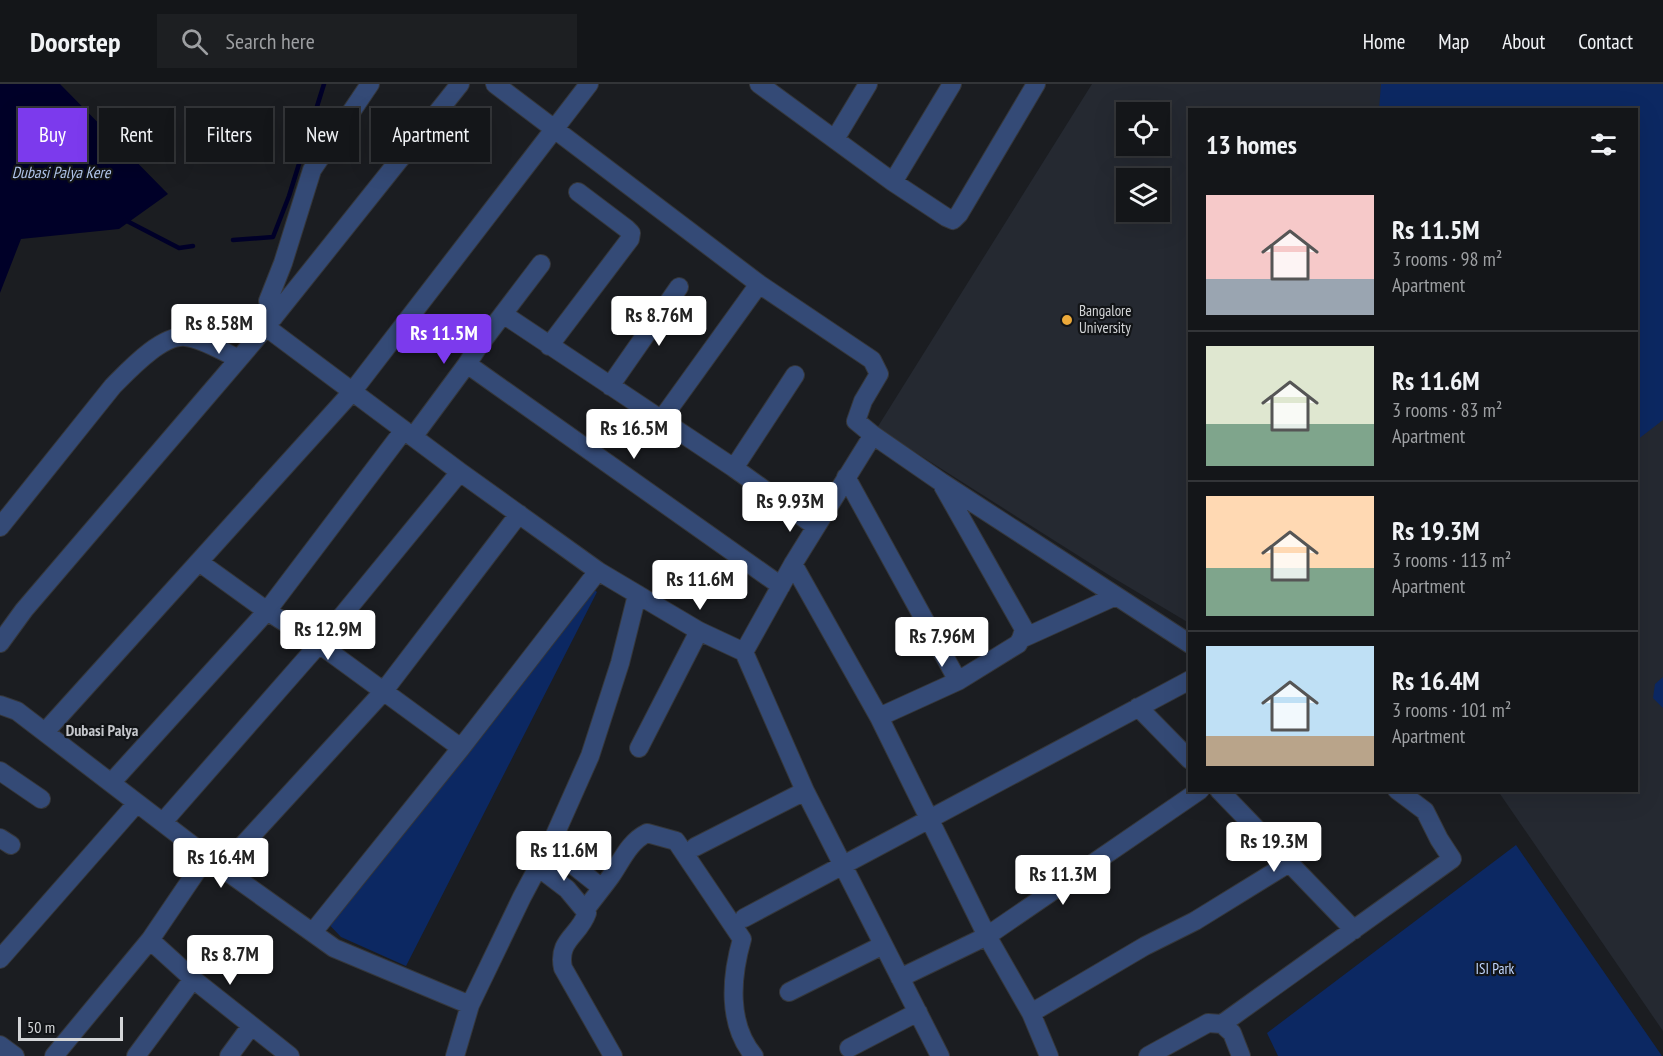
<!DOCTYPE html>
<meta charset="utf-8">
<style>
body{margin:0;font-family:"PT Sans Narrow",sans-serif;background:#1d1f22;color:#f1f3f6;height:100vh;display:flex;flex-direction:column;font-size:22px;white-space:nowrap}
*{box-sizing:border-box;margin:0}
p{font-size:20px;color:#9d9fa2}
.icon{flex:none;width:33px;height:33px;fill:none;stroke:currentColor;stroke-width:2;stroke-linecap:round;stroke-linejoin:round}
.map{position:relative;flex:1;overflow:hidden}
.side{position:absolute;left:1188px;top:24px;width:450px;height:684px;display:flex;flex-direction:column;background:#141619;border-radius:0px;box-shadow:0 6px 24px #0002,0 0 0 2px #333538}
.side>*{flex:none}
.top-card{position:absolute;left:18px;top:24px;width:570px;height:54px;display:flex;gap:12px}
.buttons{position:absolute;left:1116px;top:18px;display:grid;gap:12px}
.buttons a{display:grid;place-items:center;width:54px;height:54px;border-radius:0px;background:#141619;box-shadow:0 6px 24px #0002,0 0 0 2px #333538;font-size:30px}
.scale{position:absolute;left:18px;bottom:15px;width:105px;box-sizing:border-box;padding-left:6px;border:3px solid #d4d6d8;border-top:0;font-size:16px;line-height:21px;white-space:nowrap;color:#d4d6d8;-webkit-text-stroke:4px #121417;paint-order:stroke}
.price{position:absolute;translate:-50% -51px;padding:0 14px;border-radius:6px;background:#fff;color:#222;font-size:20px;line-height:39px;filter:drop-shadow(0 2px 3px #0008)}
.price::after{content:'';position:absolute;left:50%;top:36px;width:18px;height:14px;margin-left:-9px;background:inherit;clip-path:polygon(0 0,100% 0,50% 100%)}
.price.current{background:#7c3aed;color:#fff}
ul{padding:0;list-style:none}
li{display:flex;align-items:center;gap:18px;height:150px;padding:0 18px}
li+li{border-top:2px solid #333538}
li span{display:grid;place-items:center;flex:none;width:168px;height:120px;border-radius:0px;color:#555}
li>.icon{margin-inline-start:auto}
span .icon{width:72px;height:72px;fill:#fffc;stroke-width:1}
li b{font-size:26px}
h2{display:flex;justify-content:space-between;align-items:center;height:72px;padding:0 18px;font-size:26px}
.tag{padding:0 21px;border-radius:0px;background:#141619;box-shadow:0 6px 24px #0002,0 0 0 2px #333538;font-size:21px;line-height:54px}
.tag.current{background:#7c3aed;color:#fff}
header{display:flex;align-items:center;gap:36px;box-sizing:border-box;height:84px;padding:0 30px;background:#141619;border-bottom:2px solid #333538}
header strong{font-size:28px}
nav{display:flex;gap:33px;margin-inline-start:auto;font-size:21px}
.search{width:420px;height:54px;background:#1d1f22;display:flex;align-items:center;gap:15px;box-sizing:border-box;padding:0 21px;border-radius:0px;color:#9d9fa2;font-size:22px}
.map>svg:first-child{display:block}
.built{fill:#252931;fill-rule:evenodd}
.green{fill:#0c2862}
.water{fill:#000028}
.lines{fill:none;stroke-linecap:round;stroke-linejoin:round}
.stream{stroke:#000028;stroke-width:4.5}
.minor-casing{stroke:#35373b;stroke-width:20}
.minor{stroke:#344a76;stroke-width:18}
.poi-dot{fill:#eca93a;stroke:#121417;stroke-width:2}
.labels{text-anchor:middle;stroke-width:4.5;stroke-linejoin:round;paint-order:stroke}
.poi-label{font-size:15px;fill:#d4d6d8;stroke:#121417;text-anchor:start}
.park-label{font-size:15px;fill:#c1d6fd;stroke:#121417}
.water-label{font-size:16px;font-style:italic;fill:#b5caf0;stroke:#121417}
.neighbourhood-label{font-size:16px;font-weight:bold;fill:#c5c7cc;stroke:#121417}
</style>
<header>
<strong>Doorstep</strong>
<div class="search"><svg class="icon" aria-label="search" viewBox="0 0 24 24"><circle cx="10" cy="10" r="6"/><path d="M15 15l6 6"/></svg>Search here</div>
<nav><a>Home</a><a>Map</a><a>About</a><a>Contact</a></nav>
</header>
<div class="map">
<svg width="1663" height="972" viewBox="0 0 1663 972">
<rect width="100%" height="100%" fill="#1b1d21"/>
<path class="built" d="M1092,0H1663V947L1498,707L1636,706V26H1190L1189,539L1112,493L877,344ZM1126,28H1160V62H1126ZM1126,94H1160V128H1126Z"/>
<path class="green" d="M1381,0H1663V336L1637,356L1636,26L1379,25Z
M590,503L597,508L406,882L341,853L318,829Z
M1663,593V624L1653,614L1655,600Z
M1516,761L1662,972H1278L1267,949Z"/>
<path class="water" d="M0,0H60L168,110L119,145L21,155L0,209Z"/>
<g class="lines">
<path class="stream" d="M125,136L179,164L193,162
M233,156L273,153L289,112L324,0"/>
<defs>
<path id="minor" d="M495,0L759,200L872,276L879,290L863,317L856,337L873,351L941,398L1190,560
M759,0L893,98L946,133L953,136L959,130L1036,0
M835,55L868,0
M893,98L952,0
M503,230L734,384L815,442
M274,233L268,217L283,179L312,86L370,0
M266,243L460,388L598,487L699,547L744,568L805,707L940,972
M549,262L630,155L631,149L627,145L578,108
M467,280L781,502
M610,302L679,203
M661,336L759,200
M413,353L467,280L478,263L541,180
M734,384L795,291
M846,393L958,597
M0,443L113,302C129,286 162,250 186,253C204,255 223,268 239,275
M199,478L267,527L319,560L461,664
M793,480L879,633L987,852L1031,929L1049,972
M1021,555L1116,512
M0,559L24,526L261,249L460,0
M744,568L793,480L873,351
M0,621L17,627L222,784L334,864L470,921
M1138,623L1190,676
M879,633L958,597L1018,560L1021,555L1024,545L943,402
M45,648L352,308L589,0
M639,664L699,547
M0,687L41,715
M111,699L267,527L404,346
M1219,706L1354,846
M163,738L319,560L460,388
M0,754L11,761
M549,762L602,804
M695,763L805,707
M538,783L567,805L587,829C579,852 557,856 563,884L613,972
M222,784L383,608L519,430
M585,826C594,814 603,803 611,792C622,776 629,758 647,749L676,757L742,855C731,893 727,940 754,972
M744,834L1190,596
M313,848L461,664L598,487
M150,856L193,895L290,972
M0,875L137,719
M900,894L987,852L1200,706
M789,908L883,861
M1031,929L1145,862L1195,837L1289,779
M1222,940L1452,775L1439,755L1425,727L1397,706
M0,961L15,972
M849,964L918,928
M54,972L150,856L207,772
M136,972L193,895
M229,972L251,942
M455,972L470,921L522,813L554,753L590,672L620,579L637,511
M1148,972L1208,939L1222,940L1232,949L1241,972"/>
</defs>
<use href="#minor" class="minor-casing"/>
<use href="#minor" class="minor"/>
</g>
<circle class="poi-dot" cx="1067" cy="236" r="6"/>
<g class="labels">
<g class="poi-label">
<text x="1079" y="232">Bangalore<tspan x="1079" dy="17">University</tspan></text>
</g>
<g class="park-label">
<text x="1495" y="890">ISI Park</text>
</g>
<g class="water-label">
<text x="61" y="94">Dubasi Palya Kere</text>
</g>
<g class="neighbourhood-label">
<text x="102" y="652">Dubasi Palya</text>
</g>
</g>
</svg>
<div class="buttons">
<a><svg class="icon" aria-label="locate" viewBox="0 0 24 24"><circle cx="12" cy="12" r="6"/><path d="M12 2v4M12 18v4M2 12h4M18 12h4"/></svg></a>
<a><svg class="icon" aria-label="layers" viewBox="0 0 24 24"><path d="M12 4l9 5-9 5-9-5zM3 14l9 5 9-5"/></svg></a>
</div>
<div class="scale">50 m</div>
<b class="price" style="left:659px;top:263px">Rs 8.76M</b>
<b class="price" style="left:219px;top:271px">Rs 8.58M</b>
<b class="price current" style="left:444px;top:281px">Rs 11.5M</b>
<b class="price" style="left:634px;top:376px">Rs 16.5M</b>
<b class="price" style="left:790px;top:449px">Rs 9.93M</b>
<b class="price" style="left:700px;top:527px">Rs 11.6M</b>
<b class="price" style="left:328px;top:577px">Rs 12.9M</b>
<b class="price" style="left:942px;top:584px">Rs 7.96M</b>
<b class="price" style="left:1274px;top:789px">Rs 19.3M</b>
<b class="price" style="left:564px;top:798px">Rs 11.6M</b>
<b class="price" style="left:221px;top:805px">Rs 16.4M</b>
<b class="price" style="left:1063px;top:822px">Rs 11.3M</b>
<b class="price" style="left:230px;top:902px">Rs 8.7M</b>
<div class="top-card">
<a class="tag current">Buy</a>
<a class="tag">Rent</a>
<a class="tag">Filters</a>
<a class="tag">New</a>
<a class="tag">Apartment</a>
</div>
<section class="side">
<h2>13 homes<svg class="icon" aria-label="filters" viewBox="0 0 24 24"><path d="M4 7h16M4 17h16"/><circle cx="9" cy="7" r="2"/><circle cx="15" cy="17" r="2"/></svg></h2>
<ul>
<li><span style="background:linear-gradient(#f6c9c9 70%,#9aa5b1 0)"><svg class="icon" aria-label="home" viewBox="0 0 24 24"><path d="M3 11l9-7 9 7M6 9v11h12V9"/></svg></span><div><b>Rs 11.5M</b><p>3 rooms · 98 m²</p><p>Apartment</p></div></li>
<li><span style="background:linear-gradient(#dfe7d0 65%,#7fa58c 0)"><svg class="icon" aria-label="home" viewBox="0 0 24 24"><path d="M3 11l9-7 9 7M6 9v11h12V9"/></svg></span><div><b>Rs 11.6M</b><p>3 rooms · 83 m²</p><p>Apartment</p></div></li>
<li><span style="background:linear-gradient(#ffd9b3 60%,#7fa58c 0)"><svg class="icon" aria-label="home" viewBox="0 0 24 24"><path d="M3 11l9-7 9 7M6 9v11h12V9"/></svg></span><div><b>Rs 19.3M</b><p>3 rooms · 113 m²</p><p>Apartment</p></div></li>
<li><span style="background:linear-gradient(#bfe0f5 75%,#b9a48a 0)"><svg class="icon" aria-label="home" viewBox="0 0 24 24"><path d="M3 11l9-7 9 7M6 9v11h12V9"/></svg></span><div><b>Rs 16.4M</b><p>3 rooms · 101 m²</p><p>Apartment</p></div></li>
</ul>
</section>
</div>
